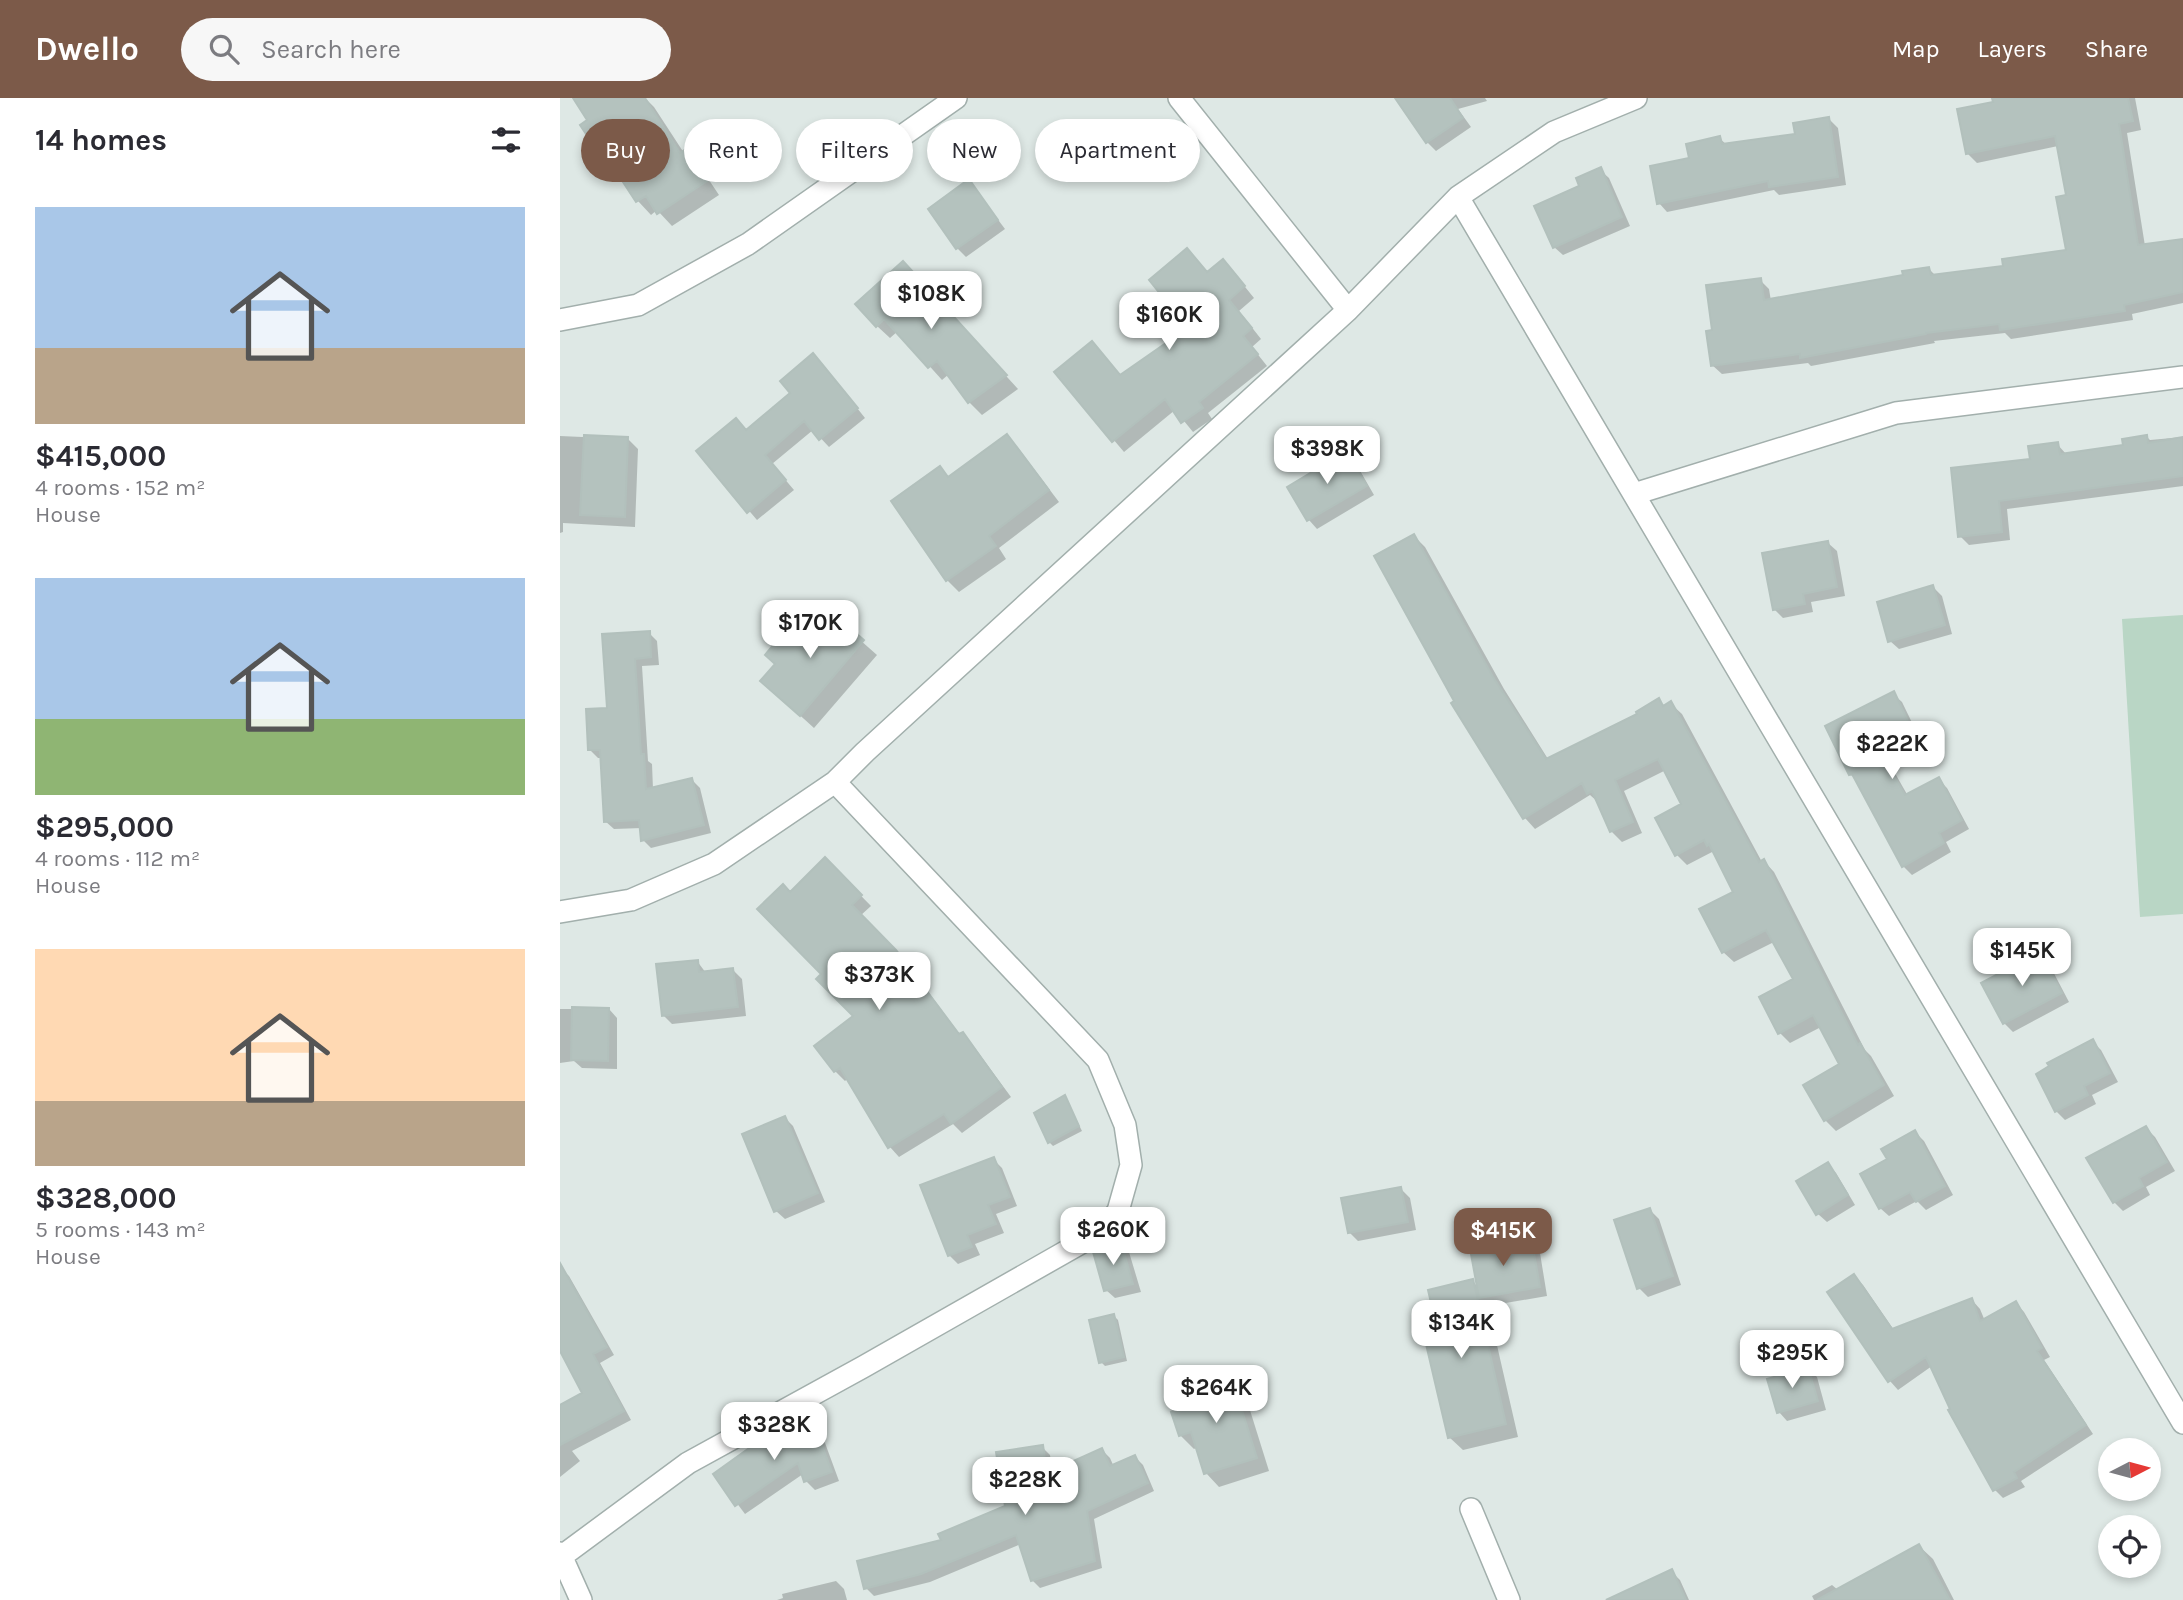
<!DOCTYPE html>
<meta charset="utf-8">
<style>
body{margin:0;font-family:Karla,sans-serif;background:#f7f7f7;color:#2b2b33;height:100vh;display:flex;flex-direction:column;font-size:26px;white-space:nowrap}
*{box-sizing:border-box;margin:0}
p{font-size:23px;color:#7c7c81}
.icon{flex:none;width:38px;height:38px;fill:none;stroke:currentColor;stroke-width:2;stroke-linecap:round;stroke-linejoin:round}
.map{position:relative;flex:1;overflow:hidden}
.details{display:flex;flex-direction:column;background:#fff;width:560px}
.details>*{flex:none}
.top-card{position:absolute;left:21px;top:21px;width:665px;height:63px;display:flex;gap:14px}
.needle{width:46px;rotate:84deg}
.fabs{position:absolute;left:1538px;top:1340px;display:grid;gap:14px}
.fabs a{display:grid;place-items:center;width:63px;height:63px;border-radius:50%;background:#fff;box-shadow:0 4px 10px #0003;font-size:35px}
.price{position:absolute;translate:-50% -60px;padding:0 16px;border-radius:14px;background:#fff;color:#222;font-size:23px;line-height:46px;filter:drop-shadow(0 2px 4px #0008)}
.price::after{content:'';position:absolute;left:50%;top:42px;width:21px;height:16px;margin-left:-10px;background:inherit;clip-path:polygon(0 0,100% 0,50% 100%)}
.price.selected{background:#7c5a49;color:#fff}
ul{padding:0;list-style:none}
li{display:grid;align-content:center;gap:14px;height:371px;padding:0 35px}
li span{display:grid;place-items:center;height:217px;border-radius:0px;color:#555}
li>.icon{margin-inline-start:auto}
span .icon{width:126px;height:126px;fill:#fffc;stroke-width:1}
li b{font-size:30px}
h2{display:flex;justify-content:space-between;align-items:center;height:84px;padding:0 35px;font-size:30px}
.tag{padding:0 24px;border-radius:32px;background:#fff;box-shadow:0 4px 10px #0003;font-size:24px;line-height:63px}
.tag.selected{background:#7c5a49;color:#fff}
header{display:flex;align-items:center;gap:42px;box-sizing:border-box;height:98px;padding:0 35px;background:#7c5a49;color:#fff}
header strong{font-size:33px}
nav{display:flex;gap:38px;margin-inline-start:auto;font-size:24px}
.search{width:490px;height:63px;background:#f7f7f7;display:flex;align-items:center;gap:18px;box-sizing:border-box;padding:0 24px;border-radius:38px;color:#7c7c81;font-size:26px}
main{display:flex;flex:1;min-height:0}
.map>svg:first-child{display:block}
.grass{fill:#b9d6c5}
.shadow{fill:#0003}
.building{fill:#b4c2be;stroke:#b2c0bc;stroke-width:2}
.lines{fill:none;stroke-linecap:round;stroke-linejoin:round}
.street-casing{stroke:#a2afac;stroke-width:24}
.street{stroke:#fff;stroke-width:21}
</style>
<header>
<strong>Dwello</strong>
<div class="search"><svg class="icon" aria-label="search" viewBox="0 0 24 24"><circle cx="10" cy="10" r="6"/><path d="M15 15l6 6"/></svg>Search here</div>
<nav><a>Map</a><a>Layers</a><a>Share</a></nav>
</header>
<main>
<section class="details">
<h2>14 homes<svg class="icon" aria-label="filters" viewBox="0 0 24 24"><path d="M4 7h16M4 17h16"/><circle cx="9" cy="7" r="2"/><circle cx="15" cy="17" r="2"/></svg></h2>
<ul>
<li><span style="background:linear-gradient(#a9c7e8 65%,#b9a48a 0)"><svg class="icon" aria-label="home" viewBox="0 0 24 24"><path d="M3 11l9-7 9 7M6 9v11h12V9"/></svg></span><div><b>$415,000</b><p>4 rooms · 152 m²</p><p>House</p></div></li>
<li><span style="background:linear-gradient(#a9c7e8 65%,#8fb573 0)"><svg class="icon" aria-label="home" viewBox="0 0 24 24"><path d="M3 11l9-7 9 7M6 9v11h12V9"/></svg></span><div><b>$295,000</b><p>4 rooms · 112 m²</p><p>House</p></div></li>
<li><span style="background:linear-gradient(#ffd9b3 70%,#b9a48a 0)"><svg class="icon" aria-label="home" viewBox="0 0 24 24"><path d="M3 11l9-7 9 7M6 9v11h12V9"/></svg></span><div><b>$328,000</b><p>5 rooms · 143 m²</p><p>House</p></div></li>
</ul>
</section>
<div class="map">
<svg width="1623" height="1502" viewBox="0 0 1623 1502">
<rect width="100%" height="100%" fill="#dee8e5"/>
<path class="grass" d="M1623,517V816L1580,819L1562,521Z"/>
<path class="shadow" d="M16,0H85L94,9L124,55L126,54L139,67L159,97L112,128L97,112L91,117L78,103L54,66L40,53L30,23Z
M837,0H925L927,3L898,11L911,29L876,53L867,44Z
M1434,0H1575L1581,32L1567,35L1585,148L1623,143V205L1572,216L1573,222L1451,241L1445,235L1374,243L1375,245L1251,268L1248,265L1162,276L1152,267L1154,234L1200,182L1209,191L1211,203L1345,178L1369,171L1376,178L1445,170L1508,154V98L1498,48L1417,65L1407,55L1435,5Z
M1269,21L1278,30L1286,87L1219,97L1214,92L1107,114L1099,105L1131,62L1159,40L1167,47L1237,38Z
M1040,72L1049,80L1070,128L1003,157L994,149L1022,89Z
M409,83L445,131L406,159L397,150Z
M673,174L694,200L679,213L701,241L692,249L707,268L648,315L652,321L633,334L615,312L564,354L497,275L532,245L561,279L619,238L648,176Z
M355,178L458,291L422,317L409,304L389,276L382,282L338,233L330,240L317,228Z
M262,266L305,320L269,349L253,332L212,366L234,392L197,422L138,353L187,333L232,296Z
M0,338L68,341L78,351L75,429L3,425V434L0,435Z
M446,338L458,350L499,404L439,450L446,461L399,494L387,482L380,371L390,380Z
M1587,339L1590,342L1623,339V388L1447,411L1450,442L1409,447L1400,438L1472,363L1497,346L1507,357L1565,349Z
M786,356L795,364L814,397L757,431L749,422Z
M854,438L865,449L944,591L988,661L1080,617L1099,603L1105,609L1111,606L1122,616L1202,764L1204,763L1214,774L1305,952L1311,958L1334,998L1276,1033L1265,1022L1281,967L1261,929L1230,945L1220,935L1236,882L1214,844L1174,864L1163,854L1176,795L1154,753L1127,767L1117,757L1123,707L1106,672L1064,693L1082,735L1062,744L1051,733L1039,705L1030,697L975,731L965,720L894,606L897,604Z
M1268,445L1277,453L1285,498L1251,504L1253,514L1223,520L1214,511Z
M1373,489L1382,498L1392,536L1339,551L1330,543Z
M265,511L317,557L254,630L202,583Z
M89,535L97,543L99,567L82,568L88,663L92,666L93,691L132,682L140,690L151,735L91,750L83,742L82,730L54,731L45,723L42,660H38L30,652L48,612L44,538Z
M1333,596L1342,604L1359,639L1324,656L1348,698L1378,681L1387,690L1409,731L1386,744L1391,754L1352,777L1343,768L1297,683L1291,676Z
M265,761L311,808L300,818L346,864L400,937L402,936L412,946L451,999L402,1035L393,1026L339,1059L330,1049L288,980L285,983L275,973L295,918L263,876L230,796Z
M1479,856L1488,864L1509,904L1453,934L1444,925Z
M137,863L146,875L173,872L182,881L186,918L112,926L103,917Z
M0,911H49L57,920V971L22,970L14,963L0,965Z
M1532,943L1541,952L1558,984L1532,997L1536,1006L1505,1022L1496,1013L1478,976Z
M505,999L522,1033L493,1048L489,1044Z
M225,1020L233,1028L265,1104L225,1121L216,1113Z
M1586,1030L1595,1039L1615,1073L1586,1089L1590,1097L1563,1113L1554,1104Z
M1355,1034L1364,1043L1393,1097L1366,1112L1357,1103L1329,1118L1320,1110L1329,1062Z
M433,1061L442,1070L457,1108L436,1116L444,1135L415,1146L420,1157L398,1166L389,1157Z
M1268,1067L1276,1075L1295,1107L1267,1124L1258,1116Z
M841,1091L850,1100L856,1132L798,1143L789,1134Z
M1090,1112L1099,1121L1121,1187L1088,1199L1079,1190Z
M938,1141L947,1151L971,1146L980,1155L987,1198L928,1208L958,1339L903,1352L889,1339L874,1210L912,1183L919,1190Z
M560,1146L569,1154L581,1194L555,1200L546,1192Z
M0,1170L9,1178L54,1257L40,1265L71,1322L12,1353L20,1363L0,1379V1322L25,1296L0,1249Z
M1294,1178L1303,1187L1334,1232L1412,1202L1420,1211L1425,1223L1456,1205L1464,1214L1490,1259L1484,1262L1533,1336L1461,1383L1465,1389L1443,1400L1435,1392L1392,1312L1372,1268L1338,1292L1330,1283L1270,1195Z
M554,1218L558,1222L567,1263L545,1268L541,1264Z
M1248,1271L1257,1279L1266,1312L1227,1323L1219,1314Z
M670,1279L684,1293L709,1373L659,1389L646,1375L638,1349L634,1351L620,1337L629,1310Z
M252,1325L261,1334L279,1383L255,1392L246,1383L243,1376L185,1416L155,1376Z
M482,1349L490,1357L493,1375L542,1352L550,1360L554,1369L575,1359L583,1367L594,1393L534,1421L542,1470L480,1490L472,1482L461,1446L370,1484L314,1498L306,1490L447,1409Z
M1359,1448L1373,1461L1394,1502H1254L1252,1498L1272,1487L1278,1492Z
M1111,1473L1120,1482L1129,1502H1093Z
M276,1483L284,1491L287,1502H217L223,1500L222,1496Z"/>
<path class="building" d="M13,0H85L120,55L126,51L147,83L97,116L86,98L76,104L42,52L38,54L20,27L27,22Z
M835,0H890L903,20L866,45Z
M1432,0H1568L1573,23L1559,26L1578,147L1623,141V194L1564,207L1565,213L1440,232L1439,226L1366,235V236L1240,260V256L1151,268L1146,233L1152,232L1146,187L1201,180L1204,202L1343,177L1342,173L1369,169L1371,177L1443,168L1442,161L1506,152L1496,99L1506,97L1495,38L1406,56L1397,11L1433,4Z
M1269,19L1278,79L1209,89L1208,83L1097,106L1090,68L1129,60L1126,46L1160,38L1162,46L1235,36L1233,25Z
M1041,69L1062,119L993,150L974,108L1019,88L1016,80Z
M409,81L438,122L396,151L368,111Z
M627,150L647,174L663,161L685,188L669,202L692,230L683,238L698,256L639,304L643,310L621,325L605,301L552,344L494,274L532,243L560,277L616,238L600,217L610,208L589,182Z
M343,163L447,277L408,305L377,263L368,270L324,221L316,229L295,206Z
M253,255L298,310L259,342L244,323L205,357L226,382L187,415L136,353L176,320L186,332L230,295L220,283Z
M447,336L489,392L429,438L436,448L386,483L331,403L380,368L388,379Z
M24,337L68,339L65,419L20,417Z
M1587,337L1588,345L1623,339V378L1439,403L1442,434L1398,439L1391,370L1470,361L1468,348L1498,344L1500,356L1563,347L1562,341Z
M787,353L807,388L747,423L727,389Z
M854,436L933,579L986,661L1077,616L1076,614L1099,600L1103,608L1111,603L1199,764L1204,761L1298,947L1300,945L1324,987L1264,1023L1243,987L1279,966L1253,917L1218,936L1199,899L1233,881L1206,832L1162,855L1139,811L1173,794L1149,746L1147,748L1144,742L1115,758L1095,720L1121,706L1098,661L1055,682L1073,724L1050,734L1032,693L1027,696L1022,685L963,721L891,605L894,603L814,458Z
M1268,443L1277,489L1243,496L1245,506L1213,512L1202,455Z
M1373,487L1385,527L1328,544L1317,504Z
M265,508L304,542L240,618L200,583L215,566L205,557L224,534L235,544Z
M90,533L91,559L75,561L81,656H84L86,691L132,680L144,727L81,743L79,722L44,724L40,652H28L26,611L47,610L42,536Z
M1334,593L1351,630L1316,647L1345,697L1379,679L1402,722L1379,735L1384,745L1342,769L1292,676L1289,677L1265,628Z
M265,759L302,797L292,807L336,852L399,936L403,934L442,989L391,1026L384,1016L328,1050L280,970L274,974L254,948L293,918L256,881L261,876L197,811L223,786L230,794Z
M1480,854L1502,895L1443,926L1421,885Z
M138,862L139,874L173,870L178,909L102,918L96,866Z
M12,909L49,910L48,963L11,962Z
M1533,941L1550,975L1524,988L1528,997L1495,1014L1476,976L1489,968L1487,965Z
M505,997L519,1028L488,1045L474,1015Z
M225,1018L258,1095L214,1114L182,1036Z
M1586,1028L1607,1064L1579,1080L1583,1088L1553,1105L1526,1060Z
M1355,1032L1385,1088L1356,1104L1350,1094L1319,1111L1300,1076L1327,1061L1321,1051Z
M434,1059L450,1099L428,1107L436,1126L407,1137L412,1149L388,1158L360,1087Z
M1268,1064L1288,1097L1256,1117L1236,1083Z
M841,1089L848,1124L788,1135L781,1100Z
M1090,1110L1113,1178L1077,1191L1054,1122Z
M938,1139L940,1150L972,1144L980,1189L919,1200L909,1145Z
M561,1144L573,1186L544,1193L533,1154Z
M0,1165L47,1249L33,1256L64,1313L0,1347V1307L22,1295L0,1253Z
M1294,1176L1332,1231L1412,1200L1420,1223L1456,1203L1482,1250L1477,1253L1526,1327L1454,1374L1457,1380L1433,1393L1388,1312L1390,1311L1366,1259L1328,1284L1267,1194Z
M913,1181L946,1326L888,1340L858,1212L872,1209L868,1192Z
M554,1216L564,1259L539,1265L529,1222Z
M1248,1269L1258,1303L1217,1315L1207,1281Z
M671,1277L697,1360L644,1376L631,1334L619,1338L611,1314L627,1309L622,1293Z
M253,1323L272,1374L244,1384L238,1365L175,1408L153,1376L202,1341Z
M483,1347L487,1375L542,1350L550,1368L575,1357L588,1385L527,1413L535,1463L471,1483L456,1437L361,1476L304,1491L297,1463L381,1442L378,1436L445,1408L436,1354Z
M1359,1446L1390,1502H1257Z
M1112,1471L1126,1502H1046Z"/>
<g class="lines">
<defs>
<path id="street" d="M619,0L788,212
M898,99L1623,1325
M0,222L78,207L188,146L396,0
M1074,396L1336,315L1623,279
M0,814L71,802L154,766L275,684L305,654L788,212L898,99L994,34L1076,0
M911,1411L949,1502
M0,1455L21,1502
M2,1458L128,1365L303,1269L542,1133L558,1113L571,1067L565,1027L538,962L275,684"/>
</defs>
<use href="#street" class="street-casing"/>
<use href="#street" class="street"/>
</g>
</svg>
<div class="fabs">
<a><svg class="needle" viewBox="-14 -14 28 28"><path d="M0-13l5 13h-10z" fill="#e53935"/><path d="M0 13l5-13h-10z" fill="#7c7c81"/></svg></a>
<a><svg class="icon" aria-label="locate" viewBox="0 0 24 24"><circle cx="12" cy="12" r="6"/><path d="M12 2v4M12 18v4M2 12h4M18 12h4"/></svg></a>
</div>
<b class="price" style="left:371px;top:233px">$108K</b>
<b class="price" style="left:609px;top:254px">$160K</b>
<b class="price" style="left:767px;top:388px">$398K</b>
<b class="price" style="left:250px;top:562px">$170K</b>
<b class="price" style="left:1332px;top:683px">$222K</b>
<b class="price" style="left:1462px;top:890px">$145K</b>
<b class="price" style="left:319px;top:914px">$373K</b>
<b class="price" style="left:553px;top:1169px">$260K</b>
<b class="price selected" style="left:943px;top:1170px">$415K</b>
<b class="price" style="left:901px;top:1262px">$134K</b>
<b class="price" style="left:1232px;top:1292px">$295K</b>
<b class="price" style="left:656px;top:1327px">$264K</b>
<b class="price" style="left:214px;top:1364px">$328K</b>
<b class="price" style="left:465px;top:1419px">$228K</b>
<div class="top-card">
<a class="tag selected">Buy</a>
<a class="tag">Rent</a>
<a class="tag">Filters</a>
<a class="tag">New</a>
<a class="tag">Apartment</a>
</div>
</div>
</main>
